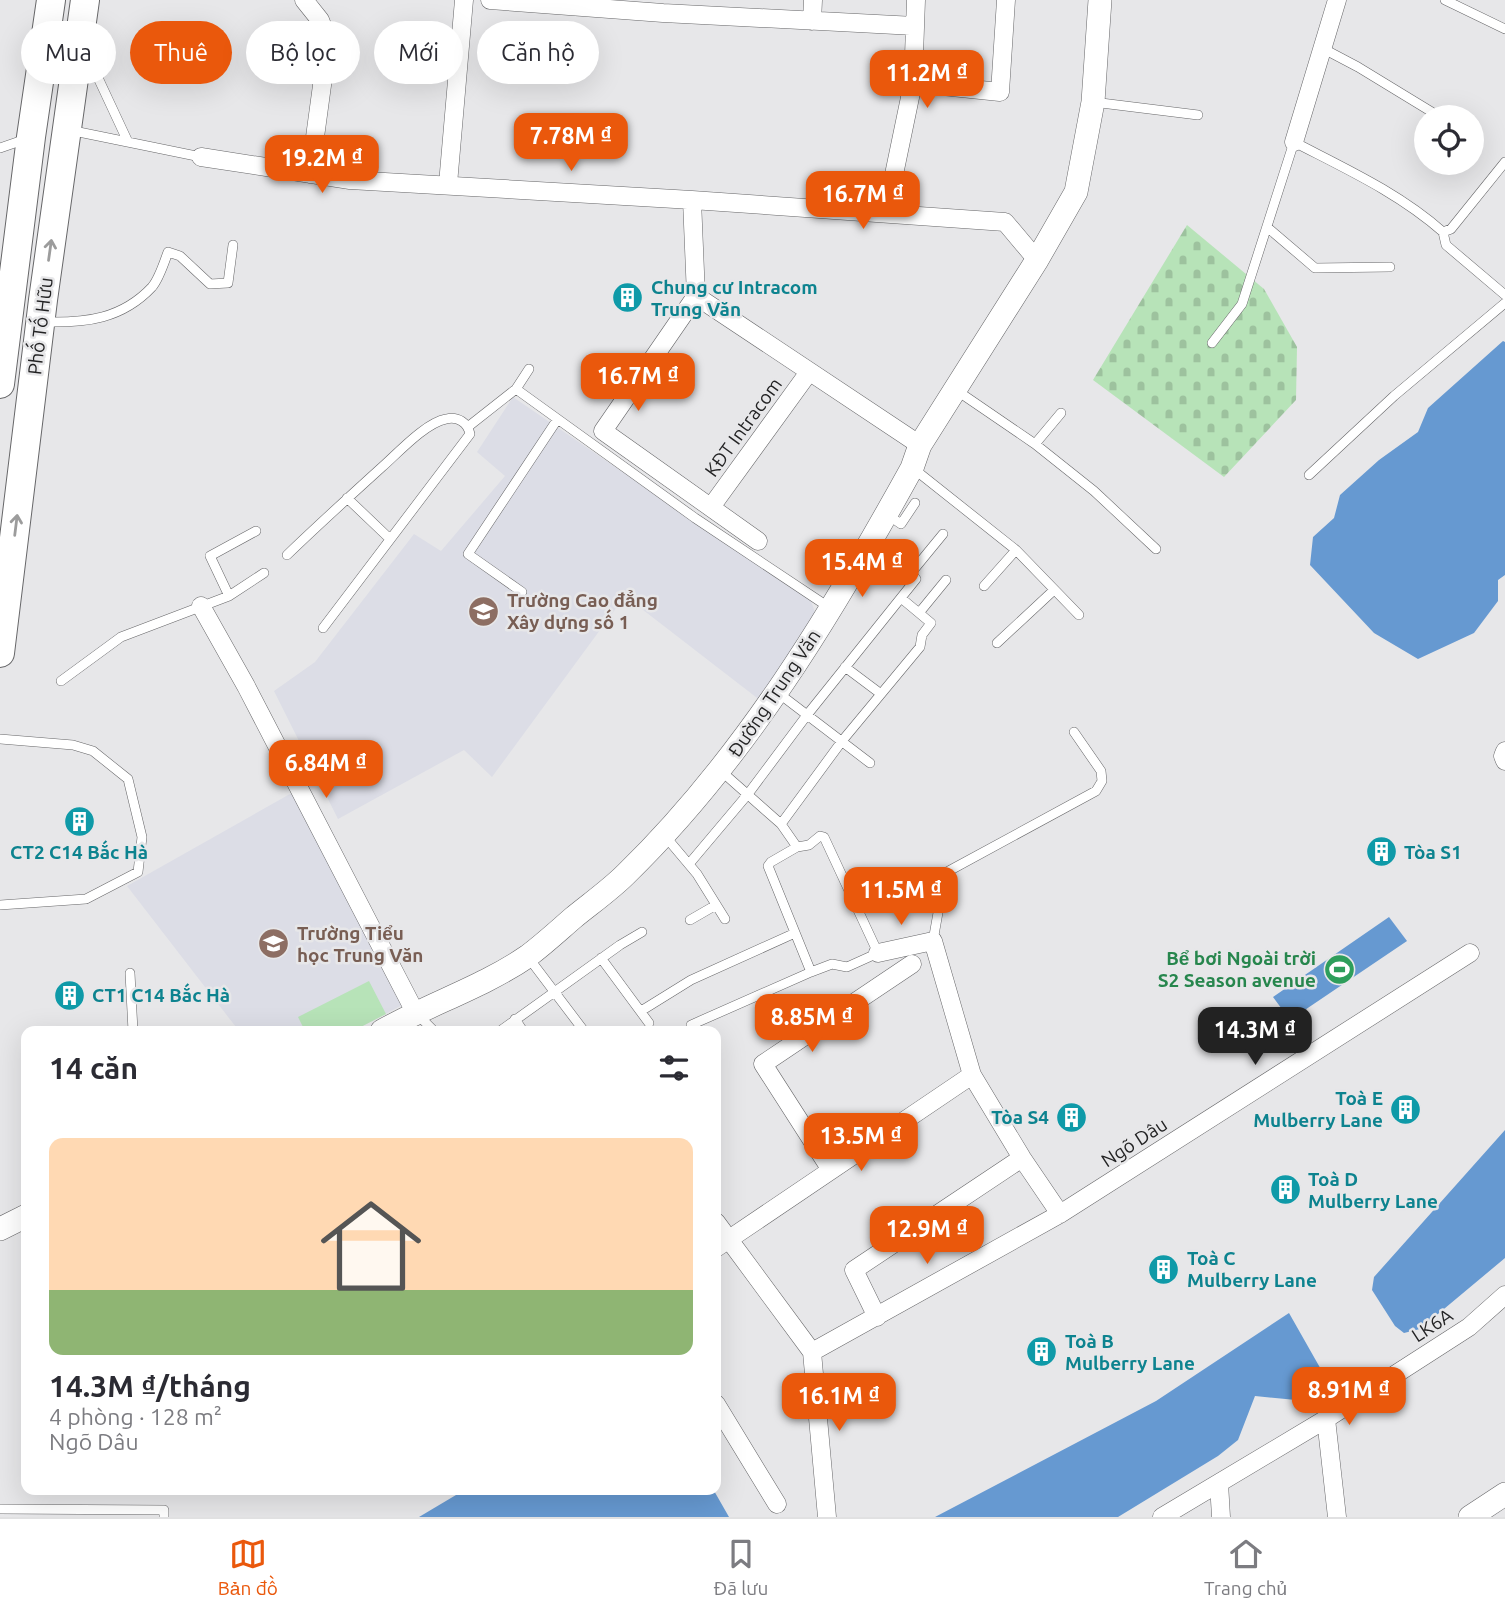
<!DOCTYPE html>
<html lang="vi">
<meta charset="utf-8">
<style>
body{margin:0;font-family:Ubuntu,sans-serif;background:#f7f7f7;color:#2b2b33;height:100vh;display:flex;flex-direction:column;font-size:26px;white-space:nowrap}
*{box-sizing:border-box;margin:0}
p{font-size:23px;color:#7c7c81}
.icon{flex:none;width:38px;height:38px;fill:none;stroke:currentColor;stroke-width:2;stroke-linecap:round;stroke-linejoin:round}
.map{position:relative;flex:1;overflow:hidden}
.sheet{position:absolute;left:21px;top:1026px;width:700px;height:469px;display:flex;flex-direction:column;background:#fff;border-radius:14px;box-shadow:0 7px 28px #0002}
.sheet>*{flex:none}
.top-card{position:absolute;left:21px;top:21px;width:700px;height:63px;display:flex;gap:14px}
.buttons{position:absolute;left:1414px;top:105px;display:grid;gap:14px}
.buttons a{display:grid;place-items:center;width:70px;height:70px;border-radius:50%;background:#fff;box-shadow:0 7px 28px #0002;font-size:35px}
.price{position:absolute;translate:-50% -60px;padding:0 16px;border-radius:14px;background:#ea580c;color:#fff;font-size:23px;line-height:46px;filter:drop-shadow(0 2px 4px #0008)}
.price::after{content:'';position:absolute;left:50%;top:42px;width:21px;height:16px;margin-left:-10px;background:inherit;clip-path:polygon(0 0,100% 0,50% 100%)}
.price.current{background:#222;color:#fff}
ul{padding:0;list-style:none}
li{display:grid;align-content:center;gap:14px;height:371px;padding:0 28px}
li+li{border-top:2px solid #e1e1e2}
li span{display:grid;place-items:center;height:217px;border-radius:14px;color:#555}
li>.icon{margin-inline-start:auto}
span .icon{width:126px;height:126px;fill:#fffc;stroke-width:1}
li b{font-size:30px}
h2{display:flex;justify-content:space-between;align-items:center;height:84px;padding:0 28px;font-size:30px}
.chip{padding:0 24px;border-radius:32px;background:#fff;box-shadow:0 7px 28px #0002;font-size:24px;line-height:63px}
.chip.current{background:#ea580c;color:#fff}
.tab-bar{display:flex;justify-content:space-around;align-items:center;height:98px;border-top:2px solid #e1e1e2;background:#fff;font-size:19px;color:#7c7c81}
.tab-bar a{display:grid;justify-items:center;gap:4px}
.tab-bar .current{color:#ea580c}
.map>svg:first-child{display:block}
.built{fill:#dcdde6}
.cemetery{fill:url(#cemetery-stones)}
.pitch{fill:#b7e3b8}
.water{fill:#6699d1}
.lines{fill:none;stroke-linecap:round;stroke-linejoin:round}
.service-casing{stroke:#666668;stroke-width:10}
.minor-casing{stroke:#666668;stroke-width:19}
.tertiary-casing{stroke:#666668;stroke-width:24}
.primary-casing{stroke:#666668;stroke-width:30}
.service{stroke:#fff;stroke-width:9}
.minor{stroke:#fff;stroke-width:18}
.tertiary{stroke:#fff;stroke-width:23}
.primary{stroke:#fff;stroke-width:28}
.oneway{stroke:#9c9c9c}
.labels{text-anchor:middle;stroke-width:5;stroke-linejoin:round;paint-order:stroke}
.culture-label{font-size:19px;font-weight:bold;fill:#0d838f;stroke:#e7e7e9;text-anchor:start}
.street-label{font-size:19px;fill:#232324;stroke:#e7e7e9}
.education-label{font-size:19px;font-weight:bold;fill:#785e54;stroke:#e7e7e9;text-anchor:start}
.leisure-label{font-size:19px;font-weight:bold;fill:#27864d;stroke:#e7e7e9;text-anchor:end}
</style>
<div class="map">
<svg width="1505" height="1517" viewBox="0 0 1505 1517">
<defs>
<pattern id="cemetery-stones" width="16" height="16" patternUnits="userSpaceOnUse" patternTransform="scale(1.75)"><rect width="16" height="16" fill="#b7e3b8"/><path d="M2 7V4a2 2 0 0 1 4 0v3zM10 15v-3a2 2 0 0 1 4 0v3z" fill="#9dc29e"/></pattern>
</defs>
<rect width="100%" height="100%" fill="#e7e7e9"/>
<path class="built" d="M513,397L811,601L818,621L761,701L625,596L492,777L464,750L338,819L274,691L315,662L414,534L441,551L505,476L477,452Z
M297,790L406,1003L353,1031H239L127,886Z"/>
<path class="cemetery" d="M1187,225L1264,289L1297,347L1296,400L1224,477L1093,380Z"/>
<path class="pitch" d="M369,981L386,1014L353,1031H305L298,1017Z"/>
<path class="water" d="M1503,341L1505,342V575L1498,580V601L1474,633L1418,659L1374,633L1310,565L1313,537L1334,518L1340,495L1379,460L1418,432L1428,408Z
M1389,917L1407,941L1290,1020L1273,997Z
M1505,1130V1258L1420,1329L1404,1333L1395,1326L1372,1290L1374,1277Z
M1289,1313L1327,1380L1296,1400L1255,1396L1238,1440L1218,1456L1118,1517H935L1156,1401Z
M460,1489H713L729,1517H419L456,1495Z"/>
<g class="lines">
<defs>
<path id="service" d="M1445,0L1505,29
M1322,48L1358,67L1440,117
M86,52L128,142
M1093,102L1198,115
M69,130L201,157
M1472,135L1474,136
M0,148L26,139
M1267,227L1315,268L1390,267
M1443,232L1451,229L1505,162
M45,322C86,323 122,319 152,287C159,279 164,263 168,252L180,256L210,284L228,283L233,245
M1212,343L1242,304L1294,142C1346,169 1399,193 1443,232L1446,245L1505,295
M516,389L529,369
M956,390L1035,444L1094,491L1156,549
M469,426L516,389L695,518L830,608
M1035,444L1061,413
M914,469L1016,550L1079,615
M1309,475L1394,396L1505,303
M347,498L390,539
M888,515L901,524L915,503
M287,555C318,525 350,496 382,467C398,453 425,423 446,419C458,416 468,423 470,434L323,628
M984,586L1016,550
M522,592L468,554L557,420
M229,596L210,556L256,531
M919,613L946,580
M997,643L1054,590
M845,667L881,694
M61,681L121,637L229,596L264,573
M777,692L870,763
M0,739L73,745L93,751L128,779L142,837L138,872L86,899L0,905
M781,824L842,741L920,647L922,635L931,623L901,598
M665,836L697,874L725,919
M797,847L771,862L768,866L811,972
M689,864L748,794L807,715L916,579L911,573L943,534
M690,920L716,905
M933,941L945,873L1096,791L1102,781L1101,771L1074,732
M528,957L584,1031
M601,958L649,1023
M130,973L133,1031
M641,1011L691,980L795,933
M419,1016L434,1031
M515,1019L523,1031
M691,1025L811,972L832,964L847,967L878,953L824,837L820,836L809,845L797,847L781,824L721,771
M500,1031L620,945L642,932
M0,1509L164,1510V1517"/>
<path id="minor" d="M304,0L320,20L328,41L310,174
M490,0L663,13L915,26
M812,21L813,0
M913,83L1000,92L1006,0
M1294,142L1337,0
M201,157L350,180L692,200L1005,222L1037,260
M448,184L464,0
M692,200L696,296L603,431L758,541
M886,213L913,83L916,0
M696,296L920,445
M711,507L809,372
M201,606L246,686L415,1012
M1505,751L1503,756L1505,761
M878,953L933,941L972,1075L1022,1158L1060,1214
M831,1170L763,1064L912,964
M716,1222L812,1352
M716,1248L972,1075
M877,1317L854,1270L1022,1158
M812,1352L1060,1214L1470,953
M812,1352L827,1517
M716,1404L777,1504
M1326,1419L1337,1517
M1219,1483L1221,1517
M1162,1517L1326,1419L1469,1327L1505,1295"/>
<path id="tertiary" d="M382,1031C429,1004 483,987 528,956C544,944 558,931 573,918C590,904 610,890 626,874C745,758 832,613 912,468L920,445L1037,260L1076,192L1093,102L1100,0
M0,1229L26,1216
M1470,1517L1505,1494"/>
<path id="primary" d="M0,384L31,137L51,0
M0,653L43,300L85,0"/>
</defs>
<use href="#service" class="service-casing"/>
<use href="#minor" class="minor-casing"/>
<use href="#tertiary" class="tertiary-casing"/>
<use href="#primary" class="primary-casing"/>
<use href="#service" class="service"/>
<use href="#minor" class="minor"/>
<use href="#tertiary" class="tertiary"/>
<use href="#primary" class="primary"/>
</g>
<defs><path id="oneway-shaft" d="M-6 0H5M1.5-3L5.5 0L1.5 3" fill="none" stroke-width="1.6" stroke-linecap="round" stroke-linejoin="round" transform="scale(1.75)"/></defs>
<g class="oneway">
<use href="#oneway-shaft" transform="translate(50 250) rotate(-82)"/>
<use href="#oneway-shaft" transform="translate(16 525) rotate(-83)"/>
</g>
<defs>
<symbol id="building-disc" viewBox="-11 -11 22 22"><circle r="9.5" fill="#0f9aa8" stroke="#e7e7e9"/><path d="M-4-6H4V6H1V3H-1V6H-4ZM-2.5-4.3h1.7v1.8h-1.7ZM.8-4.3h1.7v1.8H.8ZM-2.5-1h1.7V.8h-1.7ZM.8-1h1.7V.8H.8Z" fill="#fff"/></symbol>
<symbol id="university-disc" viewBox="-11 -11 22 22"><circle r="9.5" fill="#8d6e63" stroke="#e7e7e9"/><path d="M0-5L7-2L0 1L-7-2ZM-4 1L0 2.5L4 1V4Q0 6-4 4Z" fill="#fff"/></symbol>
<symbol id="school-disc" viewBox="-11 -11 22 22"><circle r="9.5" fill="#8d6e63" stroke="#e7e7e9"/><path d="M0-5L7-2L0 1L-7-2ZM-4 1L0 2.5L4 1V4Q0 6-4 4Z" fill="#fff"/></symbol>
<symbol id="stadium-disc" viewBox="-11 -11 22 22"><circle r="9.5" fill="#2e9e5b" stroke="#e7e7e9"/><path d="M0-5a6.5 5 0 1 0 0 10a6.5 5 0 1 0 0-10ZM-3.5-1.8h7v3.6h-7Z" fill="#fff"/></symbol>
</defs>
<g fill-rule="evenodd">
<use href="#building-disc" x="610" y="280" width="35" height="35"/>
<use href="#university-disc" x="466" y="594" width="35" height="35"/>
<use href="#building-disc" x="62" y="804" width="35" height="35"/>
<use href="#building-disc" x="1364" y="834" width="35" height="35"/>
<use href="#school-disc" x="256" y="926" width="35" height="35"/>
<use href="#stadium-disc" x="1322" y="952" width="35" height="35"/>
<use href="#building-disc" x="52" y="978" width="35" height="35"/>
<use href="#building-disc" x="1388" y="1092" width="35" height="35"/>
<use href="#building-disc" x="1054" y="1100" width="35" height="35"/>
<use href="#building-disc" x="1268" y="1172" width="35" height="35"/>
<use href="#building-disc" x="1146" y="1252" width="35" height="35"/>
<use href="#building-disc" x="1024" y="1334" width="35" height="35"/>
</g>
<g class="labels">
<g class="culture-label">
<text x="651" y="294">Chung cư Intracom<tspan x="651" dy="22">Trung Văn</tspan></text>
<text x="79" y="859" text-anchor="middle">CT2 C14 Bắc Hà</text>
<text x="1404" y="859">Tòa S1</text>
<text x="92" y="1002">CT1 C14 Bắc Hà</text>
<text x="1383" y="1105" text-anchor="end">Toà E<tspan x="1383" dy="22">Mulberry Lane</tspan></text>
<text x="1049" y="1124" text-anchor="end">Tòa S4</text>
<text x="1308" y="1186">Toà D<tspan x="1308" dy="22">Mulberry Lane</tspan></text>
<text x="1187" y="1265">Toà C<tspan x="1187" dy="22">Mulberry Lane</tspan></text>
<text x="1065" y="1348">Toà B<tspan x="1065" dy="22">Mulberry Lane</tspan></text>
</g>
<g class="street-label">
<text transform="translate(40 326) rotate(-83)" y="7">Phố Tố Hữu</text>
<text transform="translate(743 427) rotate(-54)" y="7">KĐT Intracom</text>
<text transform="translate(774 693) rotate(-56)" y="7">Đường Trung Văn</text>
<text transform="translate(1134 1142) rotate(-33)" y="7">Ngõ Dâu</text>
<text transform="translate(1432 1325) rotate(-33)" y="7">LK6A</text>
</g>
<g class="education-label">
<text x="507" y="607">Trường Cao đẳng<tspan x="507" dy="22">Xây dựng số 1</tspan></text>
<text x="297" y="940">Trường Tiểu<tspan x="297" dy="22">học Trung Văn</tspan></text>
</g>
<g class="leisure-label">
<text x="1316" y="965">Bể bơi Ngoài trời<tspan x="1316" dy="22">S2 Season avenue</tspan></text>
</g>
</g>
</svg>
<div class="buttons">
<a><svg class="icon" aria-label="locate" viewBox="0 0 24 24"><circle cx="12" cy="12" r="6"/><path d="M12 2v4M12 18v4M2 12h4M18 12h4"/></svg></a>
</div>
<b class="price" style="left:927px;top:110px">11.2M ₫</b>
<b class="price" style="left:571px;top:173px">7.78M ₫</b>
<b class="price" style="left:322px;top:195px">19.2M ₫</b>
<b class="price" style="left:863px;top:231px">16.7M ₫</b>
<b class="price" style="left:638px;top:413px">16.7M ₫</b>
<b class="price" style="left:862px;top:599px">15.4M ₫</b>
<b class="price" style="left:326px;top:800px">6.84M ₫</b>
<b class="price" style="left:901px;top:927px">11.5M ₫</b>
<b class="price" style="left:812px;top:1054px">8.85M ₫</b>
<b class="price current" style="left:1255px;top:1067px">14.3M ₫</b>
<b class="price" style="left:861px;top:1173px">13.5M ₫</b>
<b class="price" style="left:927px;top:1266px">12.9M ₫</b>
<b class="price" style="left:1349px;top:1427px">8.91M ₫</b>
<b class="price" style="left:839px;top:1433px">16.1M ₫</b>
<div class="top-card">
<a class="chip">Mua</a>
<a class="chip current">Thuê</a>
<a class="chip">Bộ lọc</a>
<a class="chip">Mới</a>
<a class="chip">Căn hộ</a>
</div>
<section class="sheet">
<h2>14 căn<svg class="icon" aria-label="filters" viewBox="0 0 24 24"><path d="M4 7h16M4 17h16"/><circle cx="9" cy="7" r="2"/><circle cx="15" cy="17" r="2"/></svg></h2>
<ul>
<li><span style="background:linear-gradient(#ffd9b3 70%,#8fb573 0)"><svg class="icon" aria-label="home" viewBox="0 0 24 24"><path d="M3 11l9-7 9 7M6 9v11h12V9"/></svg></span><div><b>14.3M ₫/tháng</b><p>4 phòng · 128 m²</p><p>Ngõ Dâu</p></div></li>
</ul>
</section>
</div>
<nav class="tab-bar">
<a class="current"><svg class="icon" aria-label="map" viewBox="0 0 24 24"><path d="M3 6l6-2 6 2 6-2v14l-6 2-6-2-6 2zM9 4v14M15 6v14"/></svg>Bản đồ</a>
<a><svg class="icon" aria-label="saved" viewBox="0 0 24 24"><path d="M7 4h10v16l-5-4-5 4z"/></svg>Đã lưu</a>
<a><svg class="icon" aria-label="home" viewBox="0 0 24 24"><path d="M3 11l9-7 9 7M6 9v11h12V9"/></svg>Trang chủ</a>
</nav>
